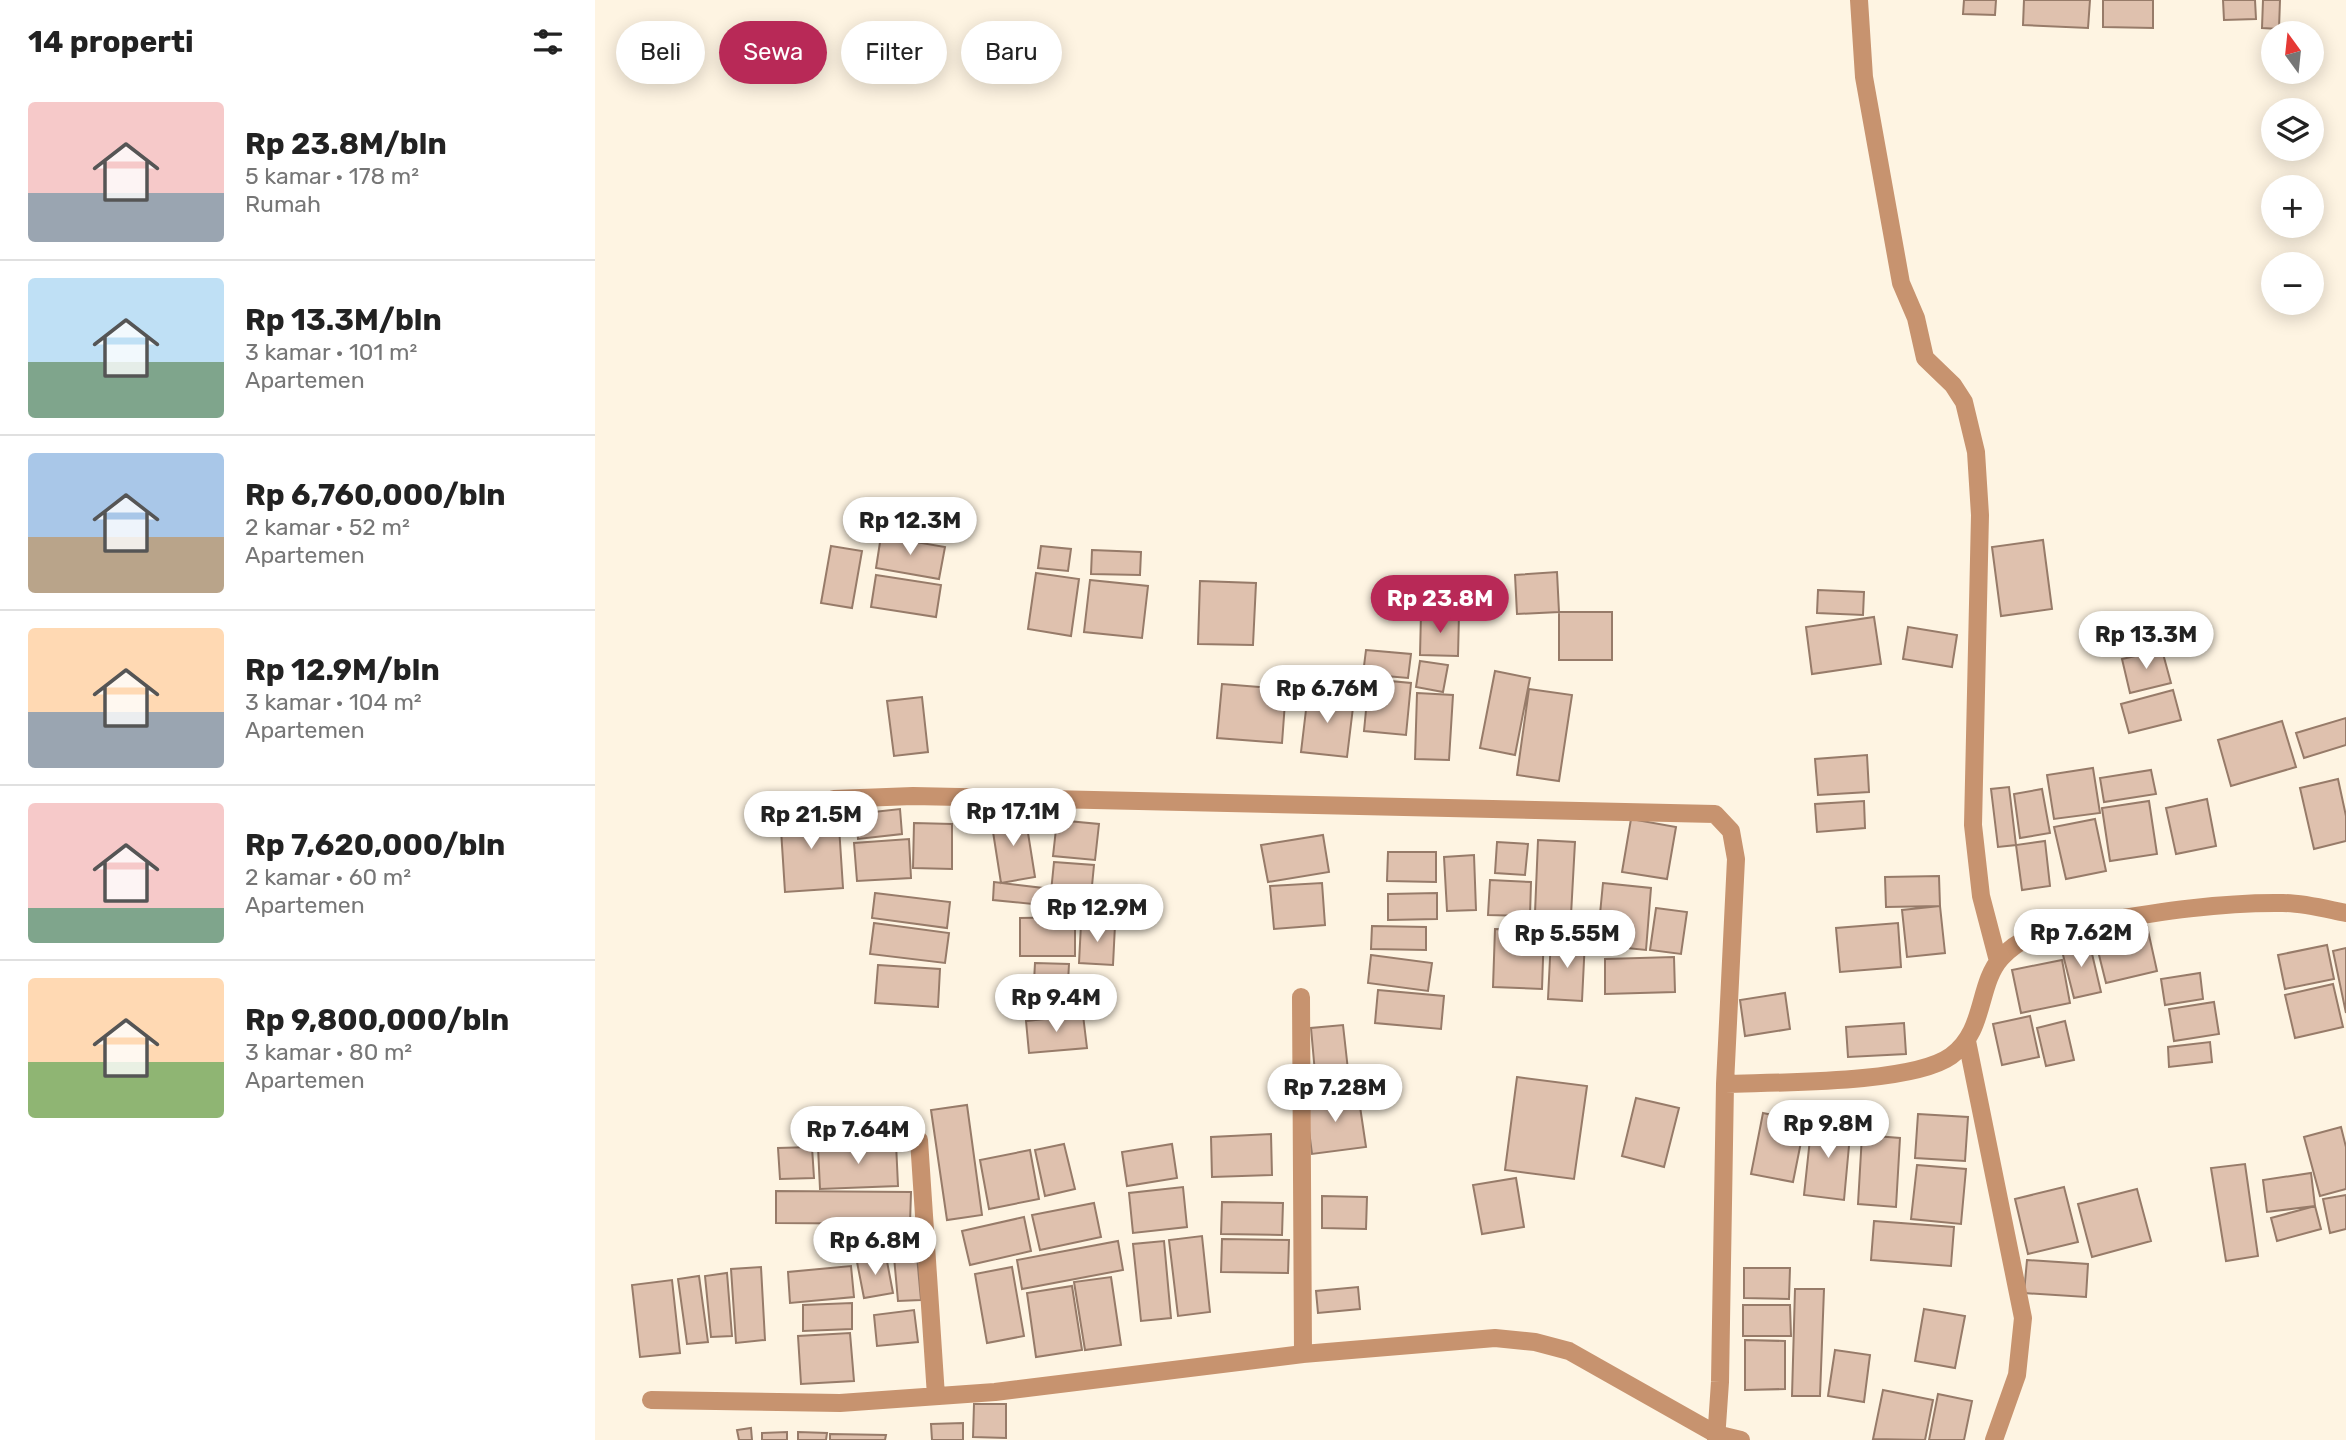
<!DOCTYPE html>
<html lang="id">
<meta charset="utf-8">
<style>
body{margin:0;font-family:Rubik,sans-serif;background:#f2f2f2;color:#222;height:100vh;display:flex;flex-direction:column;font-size:26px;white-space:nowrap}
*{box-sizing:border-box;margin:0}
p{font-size:23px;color:#767676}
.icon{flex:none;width:38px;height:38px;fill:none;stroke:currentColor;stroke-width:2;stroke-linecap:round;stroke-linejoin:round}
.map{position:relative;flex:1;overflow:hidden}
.details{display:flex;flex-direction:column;background:#fff;width:595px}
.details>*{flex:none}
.banner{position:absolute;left:21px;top:21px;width:665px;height:63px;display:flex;gap:14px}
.needle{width:46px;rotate:345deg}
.buttons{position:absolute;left:1666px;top:21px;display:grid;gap:14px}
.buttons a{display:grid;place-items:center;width:63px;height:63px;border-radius:50%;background:#fff;box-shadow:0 4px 18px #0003;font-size:35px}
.price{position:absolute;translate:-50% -60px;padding:0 16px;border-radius:24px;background:#fff;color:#222;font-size:23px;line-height:46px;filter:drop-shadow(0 2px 4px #0008)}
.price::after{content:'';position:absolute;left:50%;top:42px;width:21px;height:16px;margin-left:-10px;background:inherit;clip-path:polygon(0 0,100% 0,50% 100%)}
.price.on{background:#b82957;color:#fff}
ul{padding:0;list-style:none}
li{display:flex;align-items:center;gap:21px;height:175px;padding:0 28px}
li+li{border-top:2px solid #e0e0e0}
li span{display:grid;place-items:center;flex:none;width:196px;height:140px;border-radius:7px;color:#555}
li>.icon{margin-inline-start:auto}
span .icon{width:84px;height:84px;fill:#fffc;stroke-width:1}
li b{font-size:30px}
h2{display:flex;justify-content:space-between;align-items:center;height:84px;padding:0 28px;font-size:30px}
.chip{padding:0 24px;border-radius:32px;background:#fff;box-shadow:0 4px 18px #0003;font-size:24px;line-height:63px}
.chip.on{background:#b82957;color:#fff}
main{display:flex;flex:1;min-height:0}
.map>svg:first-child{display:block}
.building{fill:#dfc1ae;stroke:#977b69;stroke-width:2}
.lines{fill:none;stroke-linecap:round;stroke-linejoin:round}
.minor{stroke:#c7936f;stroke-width:18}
</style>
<main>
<section class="details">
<h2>14 properti<svg class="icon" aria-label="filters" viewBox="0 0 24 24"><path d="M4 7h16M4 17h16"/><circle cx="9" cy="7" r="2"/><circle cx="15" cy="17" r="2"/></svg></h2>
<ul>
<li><span style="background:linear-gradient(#f6c9c9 65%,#9aa5b1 0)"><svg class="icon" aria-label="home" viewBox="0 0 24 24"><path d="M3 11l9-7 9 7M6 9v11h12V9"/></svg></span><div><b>Rp 23.8M/bln</b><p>5 kamar · 178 m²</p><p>Rumah</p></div></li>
<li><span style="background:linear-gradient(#bfe0f5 60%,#7fa58c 0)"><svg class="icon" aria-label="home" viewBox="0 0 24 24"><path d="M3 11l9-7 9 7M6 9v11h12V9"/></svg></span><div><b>Rp 13.3M/bln</b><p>3 kamar · 101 m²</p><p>Apartemen</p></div></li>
<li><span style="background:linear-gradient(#a9c7e8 60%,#b9a48a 0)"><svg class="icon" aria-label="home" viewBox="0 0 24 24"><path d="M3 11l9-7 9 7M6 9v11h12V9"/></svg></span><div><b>Rp 6,760,000/bln</b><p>2 kamar · 52 m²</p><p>Apartemen</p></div></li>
<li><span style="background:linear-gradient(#ffd9b3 60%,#9aa5b1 0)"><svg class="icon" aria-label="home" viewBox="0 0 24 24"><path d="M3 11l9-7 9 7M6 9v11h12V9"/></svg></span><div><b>Rp 12.9M/bln</b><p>3 kamar · 104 m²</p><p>Apartemen</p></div></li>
<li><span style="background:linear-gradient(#f6c9c9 75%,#7fa58c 0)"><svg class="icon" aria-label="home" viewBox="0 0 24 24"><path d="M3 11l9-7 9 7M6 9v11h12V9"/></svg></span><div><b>Rp 7,620,000/bln</b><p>2 kamar · 60 m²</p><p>Apartemen</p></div></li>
<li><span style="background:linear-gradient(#ffd9b3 60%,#8fb573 0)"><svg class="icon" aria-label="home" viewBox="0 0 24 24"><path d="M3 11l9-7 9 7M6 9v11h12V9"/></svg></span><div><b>Rp 9,800,000/bln</b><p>3 kamar · 80 m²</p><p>Apartemen</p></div></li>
</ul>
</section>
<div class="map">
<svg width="1751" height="1440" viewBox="0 0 1751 1440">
<rect width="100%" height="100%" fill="#fef4e2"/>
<path class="building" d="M1369,0H1401L1400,15L1368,14Z
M1429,0H1495L1493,28L1428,25Z
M1508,0H1558V28L1508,27Z
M1628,0H1660L1661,19L1629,20Z
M1668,0H1685L1684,29L1667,28Z
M286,536L350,547L344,579L281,568Z
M1448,540L1457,609L1406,616L1397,547Z
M236,546L267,551L257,608L226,603Z
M446,546L476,549L473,571L443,568Z
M497,550L546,552L545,575L496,574Z
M962,572L964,612L922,614L920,575Z
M441,573L484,579L476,636L433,629Z
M281,575L346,585L341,617L276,607Z
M495,580L553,586L547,638L489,632Z
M605,581L661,583L658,645L603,644Z
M1223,590L1269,592L1268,615L1222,613Z
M964,612H1017V660H964Z
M826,613L864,614L863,656L825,655Z
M1279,617L1286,664L1217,674L1211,627Z
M1313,627L1362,635L1357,667L1308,659Z
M771,650L816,654L813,678L768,674Z
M1567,650L1576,683L1535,693L1527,659Z
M825,661L853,665L848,692L821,687Z
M900,671L935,678L920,755L885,748Z
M774,679L816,683L811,735L769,731Z
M627,684L691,689L687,743L622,738Z
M934,689L977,695L964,781L922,775Z
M1578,690L1586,720L1534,733L1526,704Z
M713,693L759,699L752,757L706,752Z
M822,693L858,695L854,760L820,759Z
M327,697L333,752L299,756L292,701Z
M1751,718V745L1709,758L1701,733Z
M1687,721L1701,767L1636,786L1623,740Z
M1272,755L1274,792L1223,795L1220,759Z
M1498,768L1505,813L1459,819L1452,775Z
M1556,770L1561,794L1509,802L1505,778Z
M1743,779L1751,816V841L1719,849L1705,788Z
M1414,787L1421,845L1403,847L1396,789Z
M1447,789L1455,833L1425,838L1419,794Z
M1612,799L1621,846L1581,854L1571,808Z
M1269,801L1270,828L1222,832L1220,804Z
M1554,801L1562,854L1515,861L1507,808Z
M305,809L307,834L263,839L261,814Z
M243,811L248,888L190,892L185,814Z
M430,814L440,877L406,883L396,819Z
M1036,819L1081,827L1072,879L1027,872Z
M1500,819L1511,871L1471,879L1459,827Z
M462,820L504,824L500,860L458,856Z
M319,823L357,824V869L318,868Z
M728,835L734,872L673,882L666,845Z
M314,839L316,878L262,881L259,843Z
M943,840L980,842L976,915L940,913Z
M1450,841L1455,886L1427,890L1421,845Z
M902,842L933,844L930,875L900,873Z
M793,852H841V882L792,881Z
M879,855L881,910L852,911L849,857Z
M459,862L499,865L496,896L456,892Z
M1344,876L1345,906L1291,907L1290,877Z
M895,880L936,882L935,916L893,915Z
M399,882L448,888L447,905L398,900Z
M727,883L730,925L679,929L675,886Z
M1008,883L1056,888L1051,950L1002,945Z
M280,893L355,902L352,928L277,918Z
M842,893V919L793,920V894Z
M1345,906L1350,953L1312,957L1307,910Z
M1061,908L1092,912L1086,954L1055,950Z
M480,917V956H425V918Z
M279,923L354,933L350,963L275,954Z
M1303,923L1306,967L1245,972L1241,928Z
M486,924L520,925L518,965L484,963Z
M777,926L831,927V950L776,949Z
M1552,926L1562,971L1511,983L1500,939Z
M900,929L949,930L947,989L898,987Z
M956,938L990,940L987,1001L953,999Z
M1494,941L1506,992L1479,998L1466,947Z
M1732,945L1739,979L1690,989L1683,955Z
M1751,948V1013L1738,951Z
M776,955L837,963L833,991L773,983Z
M1079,957L1080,992L1010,994V959Z
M1467,960L1475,1003L1426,1013L1417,970Z
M440,963L474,964L472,1001L438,1000Z
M283,965L345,969L343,1007L280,1003Z
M1605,973L1608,999L1570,1005L1566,979Z
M1738,984L1748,1027L1700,1038L1690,995Z
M783,990L849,996L846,1029L780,1023Z
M1190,993L1195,1029L1150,1036L1145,1000Z
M1619,1002L1624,1034L1579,1041L1574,1009Z
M488,1015L492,1048L434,1053L431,1021Z
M1435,1016L1444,1057L1407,1065L1398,1024Z
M1470,1021L1479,1060L1451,1066L1442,1028Z
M1309,1023L1311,1054L1253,1057L1251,1027Z
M748,1025L753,1070L720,1073L716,1028Z
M1615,1042L1617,1062L1574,1067L1573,1047Z
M922,1077L992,1086L979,1179L910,1170Z
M763,1093L771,1147L717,1154L710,1100Z
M1041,1098L1084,1108L1069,1167L1027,1156Z
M372,1105L387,1215L352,1220L336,1110Z
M221,1112H299V1135L220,1136Z
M1168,1113L1210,1122L1198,1182L1156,1174Z
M1323,1114L1373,1117L1370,1161L1320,1158Z
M1217,1120L1256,1124L1249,1200L1209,1195Z
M1746,1127L1751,1147V1189L1725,1196L1709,1137Z
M676,1134L677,1175L617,1177L616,1137Z
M1267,1135L1305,1138L1301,1207L1263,1204Z
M301,1143L303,1186L225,1189L223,1147Z
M469,1144L480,1189L450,1196L440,1150Z
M577,1144L582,1178L532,1186L527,1152Z
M217,1147L219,1178L185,1179L183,1148Z
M435,1150L444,1199L394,1209L385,1160Z
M1650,1164L1663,1256L1631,1261L1616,1168Z
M1322,1165L1371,1169L1366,1224L1316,1219Z
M1716,1173L1720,1206L1672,1212L1668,1180Z
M921,1178L929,1227L887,1234L878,1185Z
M588,1187L592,1227L538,1233L534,1193Z
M1469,1187L1483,1242L1433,1254L1420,1199Z
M1542,1189L1556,1241L1497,1257L1483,1204Z
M181,1191L316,1192L315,1224L181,1223Z
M1751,1195V1229L1735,1233L1728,1199Z
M727,1196L772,1197L771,1229L727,1228Z
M627,1202L688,1203L687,1235L626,1234Z
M499,1203L506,1237L445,1250L437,1215Z
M1720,1206L1726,1229L1682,1241L1676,1218Z
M429,1217L436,1251L375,1265L367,1231Z
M1279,1221L1359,1227L1356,1266L1276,1260Z
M320,1233V1251L262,1254L261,1236Z
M607,1236L615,1312L583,1316L574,1240Z
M627,1239L694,1240L693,1273L626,1272Z
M523,1241L528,1270L427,1289L422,1260Z
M569,1241L576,1318L546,1321L538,1244Z
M291,1256L298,1293L269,1298L262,1262Z
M322,1256L326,1300L303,1301L299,1257Z
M1432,1260L1493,1264L1491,1297L1429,1293Z
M256,1266L259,1297L195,1303L193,1272Z
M166,1267L170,1340L141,1343L136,1269Z
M417,1267L429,1336L392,1343L380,1274Z
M1149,1268H1195L1194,1299L1149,1298Z
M132,1273L137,1336L116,1337L110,1276Z
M104,1276L113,1342L92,1344L83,1279Z
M516,1277L526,1345L490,1350L479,1282Z
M77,1280L85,1353L45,1357L37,1285Z
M477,1286L487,1350L441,1357L432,1293Z
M763,1287L765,1309L723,1313L721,1291Z
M1200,1289H1229L1225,1396H1197Z
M257,1303V1329L208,1331V1305Z
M1148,1305H1195L1196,1336H1148Z
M1329,1309L1370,1316L1360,1368L1320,1361Z
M319,1310L323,1342L282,1346L279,1315Z
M255,1333L259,1381L206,1384L203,1336Z
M1150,1340L1190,1341V1389L1150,1390Z
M1240,1350L1275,1355L1269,1402L1233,1396Z
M1288,1390L1338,1400L1330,1440L1278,1439Z
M1343,1394L1377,1401L1369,1440H1334Z
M379,1404H411V1438L378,1437Z
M368,1423V1440H337L336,1424Z
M156,1428L157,1440H144L142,1430Z
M192,1432V1440H167V1433Z
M203,1432L232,1433L231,1440H203Z
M235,1434L291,1435L290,1440H235Z"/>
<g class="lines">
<path class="minor" d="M1264,0L1269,77L1306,283L1321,318L1330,358L1358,385L1369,402L1381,452L1385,515L1378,825L1386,896L1403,961
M239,799L318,796L1120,814L1136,831L1141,859L1130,1084L1125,1382L1121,1440
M706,997L708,1354
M1372,1041L1428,1318L1422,1375L1399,1440
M1130,1084C1182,1082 1317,1084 1356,1056C1391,1031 1382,985 1406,958C1414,949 1424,942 1435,937C1456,928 1481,925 1503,922C1563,912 1627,902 1688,903C1709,903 1731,909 1751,913
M324,1140L341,1396
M56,1400L245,1403L400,1392L708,1354L900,1338L940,1342L974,1351L1121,1434L1146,1440"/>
</g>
</svg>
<div class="buttons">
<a><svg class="needle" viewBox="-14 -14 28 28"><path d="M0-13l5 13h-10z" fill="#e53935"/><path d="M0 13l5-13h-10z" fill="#767676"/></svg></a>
<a><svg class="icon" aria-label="layers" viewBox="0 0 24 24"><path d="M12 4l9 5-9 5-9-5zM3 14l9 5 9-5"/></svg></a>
<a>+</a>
<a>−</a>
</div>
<b class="price" style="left:315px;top:557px">Rp 12.3M</b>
<b class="price on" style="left:845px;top:635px">Rp 23.8M</b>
<b class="price" style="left:1551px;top:671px">Rp 13.3M</b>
<b class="price" style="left:732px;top:725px">Rp 6.76M</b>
<b class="price" style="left:418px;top:848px">Rp 17.1M</b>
<b class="price" style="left:216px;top:851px">Rp 21.5M</b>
<b class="price" style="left:502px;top:944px">Rp 12.9M</b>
<b class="price" style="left:1486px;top:969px">Rp 7.62M</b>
<b class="price" style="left:972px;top:970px">Rp 5.55M</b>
<b class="price" style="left:461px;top:1034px">Rp 9.4M</b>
<b class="price" style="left:740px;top:1124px">Rp 7.28M</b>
<b class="price" style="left:1233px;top:1160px">Rp 9.8M</b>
<b class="price" style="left:263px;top:1166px">Rp 7.64M</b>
<b class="price" style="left:280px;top:1277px">Rp 6.8M</b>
<div class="banner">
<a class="chip">Beli</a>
<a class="chip on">Sewa</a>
<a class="chip">Filter</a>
<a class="chip">Baru</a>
</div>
</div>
</main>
